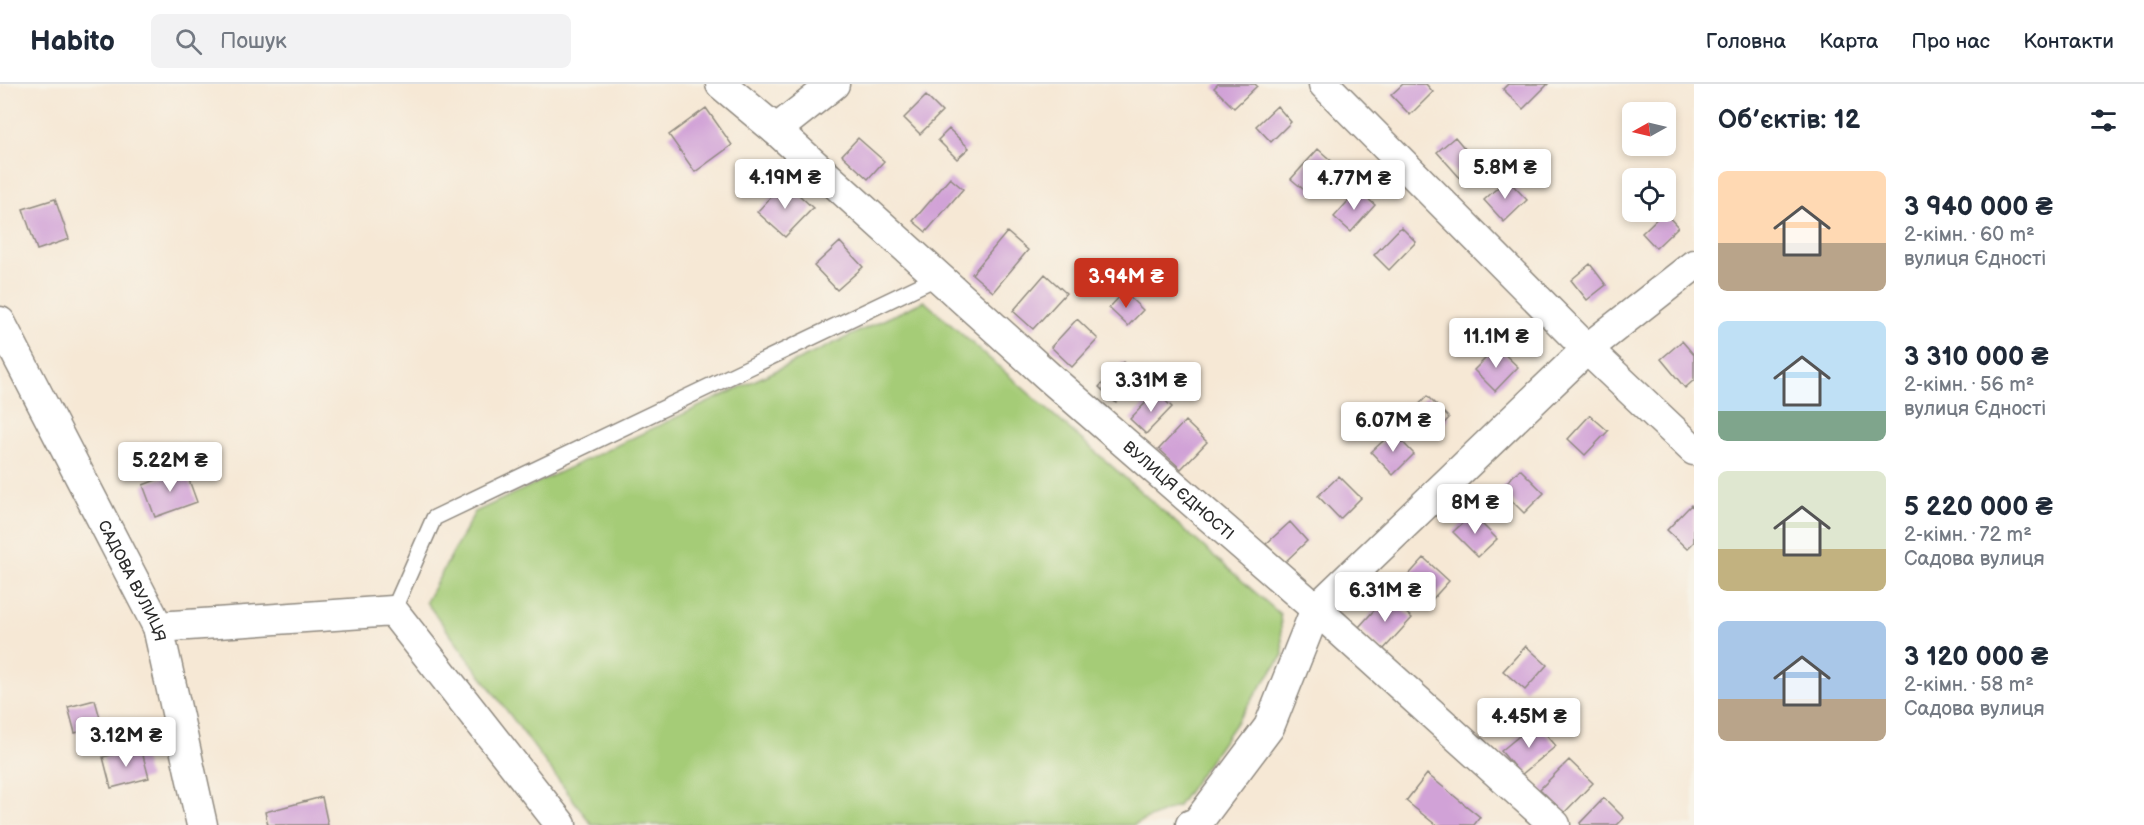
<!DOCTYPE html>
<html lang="uk">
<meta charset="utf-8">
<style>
body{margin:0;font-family:"Balsamiq Sans",sans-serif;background:#f2f2f3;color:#1f2937;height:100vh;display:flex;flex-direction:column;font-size:22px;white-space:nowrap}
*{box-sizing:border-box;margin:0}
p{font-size:20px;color:#747a83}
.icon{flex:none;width:33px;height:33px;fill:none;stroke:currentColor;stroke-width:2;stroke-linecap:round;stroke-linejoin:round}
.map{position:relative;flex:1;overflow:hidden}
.details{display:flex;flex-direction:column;background:#fff;width:450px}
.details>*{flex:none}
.needle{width:39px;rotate:262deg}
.tools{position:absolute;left:1622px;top:18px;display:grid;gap:12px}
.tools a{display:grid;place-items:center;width:54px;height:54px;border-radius:9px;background:#fff;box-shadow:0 3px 9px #0003;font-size:30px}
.price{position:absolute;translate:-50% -51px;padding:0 14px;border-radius:6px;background:#fff;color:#222;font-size:20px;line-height:39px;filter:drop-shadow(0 2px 3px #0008)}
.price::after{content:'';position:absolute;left:50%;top:36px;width:18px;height:14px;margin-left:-9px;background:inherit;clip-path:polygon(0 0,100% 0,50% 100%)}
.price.selected{background:#c8321e;color:#fff}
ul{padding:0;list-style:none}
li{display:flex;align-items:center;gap:18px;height:150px;padding:0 24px}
li span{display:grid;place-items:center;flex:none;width:168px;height:120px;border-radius:9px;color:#555}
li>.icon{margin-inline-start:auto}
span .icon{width:72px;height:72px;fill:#fffc;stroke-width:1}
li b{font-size:26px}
h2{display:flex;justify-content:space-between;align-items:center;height:72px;padding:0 24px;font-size:26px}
header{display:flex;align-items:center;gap:36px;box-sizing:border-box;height:84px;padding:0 30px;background:#fff;border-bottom:2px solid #e0e1e3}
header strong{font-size:28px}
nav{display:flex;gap:33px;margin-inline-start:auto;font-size:21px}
.search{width:420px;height:54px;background:#f2f2f3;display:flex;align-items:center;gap:15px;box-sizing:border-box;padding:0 21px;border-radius:9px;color:#747a83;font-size:22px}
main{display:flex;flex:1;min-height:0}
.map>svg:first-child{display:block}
.green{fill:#a5cc77;stroke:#687c51;stroke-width:1.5}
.building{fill:#d1a2d7}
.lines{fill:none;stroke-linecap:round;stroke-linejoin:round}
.service-casing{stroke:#908a80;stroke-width:18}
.minor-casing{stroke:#908a80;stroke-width:33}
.service{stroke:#fff;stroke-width:15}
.minor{stroke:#fff;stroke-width:30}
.labels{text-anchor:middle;stroke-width:4.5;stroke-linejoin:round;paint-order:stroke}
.street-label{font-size:16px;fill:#2b2b2b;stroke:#f7f3e8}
</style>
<header>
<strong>Habito</strong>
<div class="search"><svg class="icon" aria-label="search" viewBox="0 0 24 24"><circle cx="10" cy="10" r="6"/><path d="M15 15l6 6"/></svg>Пошук</div>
<nav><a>Головна</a><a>Карта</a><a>Про нас</a><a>Контакти</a></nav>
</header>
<main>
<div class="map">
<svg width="1694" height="741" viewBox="0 0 1694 741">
<rect width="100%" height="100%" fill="#f7f3e8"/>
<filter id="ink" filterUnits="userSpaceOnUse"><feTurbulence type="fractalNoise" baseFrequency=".0167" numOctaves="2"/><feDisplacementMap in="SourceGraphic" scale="12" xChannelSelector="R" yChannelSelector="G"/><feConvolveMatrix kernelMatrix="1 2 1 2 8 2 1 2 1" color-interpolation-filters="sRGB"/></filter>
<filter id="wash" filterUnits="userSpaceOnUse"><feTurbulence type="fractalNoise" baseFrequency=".008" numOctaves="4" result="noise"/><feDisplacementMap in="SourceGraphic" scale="24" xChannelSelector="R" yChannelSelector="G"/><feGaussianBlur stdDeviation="1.35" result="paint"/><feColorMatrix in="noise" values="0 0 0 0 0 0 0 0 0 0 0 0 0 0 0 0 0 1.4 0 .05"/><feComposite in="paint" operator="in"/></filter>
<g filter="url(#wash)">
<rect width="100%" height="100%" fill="#f6e8d5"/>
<path class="green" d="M924,217L1280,530L1283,571L1178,722L1133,741H592L426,518L475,428Z"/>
<g id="blocks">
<path class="building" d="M1218,0H1255L1257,2L1234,24L1214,4Z
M1403,0H1426L1433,8L1410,31L1391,11Z
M1508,0H1548L1523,25L1503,5Z
M926,12L942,28L920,50L904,34Z
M1277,22L1291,38L1271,58L1256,42Z
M706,24L732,61L695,88L669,51Z
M949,45L969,64L957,75L938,56Z
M1455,53L1477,79L1460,94L1437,68Z
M858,54L884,77L868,95L842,71Z
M1318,65L1336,81L1309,110L1291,95Z
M950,94L963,105L926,148L913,137Z
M1507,95L1527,116L1504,138L1484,116Z
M785,98L813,124L785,153L757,128Z
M1358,106L1375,121L1351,148L1334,133Z
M55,115L69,155L37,166L23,125Z
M1664,128L1678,143L1656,164L1642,149Z
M1401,143L1416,158L1389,186L1374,171Z
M1007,148L1028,166L993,208L972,190Z
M840,158L863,183L837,206L814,182Z
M1590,180L1606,201L1587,216L1571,196Z
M1045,190L1066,209L1033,245L1013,227Z
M1124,208L1143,226L1128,242L1109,224Z
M1077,235L1098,255L1072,283L1051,263Z
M1682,257L1694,271V296L1685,304L1661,275Z
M1497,263L1518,283L1495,307L1474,286Z
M1123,278L1140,294L1116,319L1099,303Z
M1156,308L1172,323L1146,350L1130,335Z
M1427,312L1449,334L1434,350L1412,328Z
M1590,331L1608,347L1585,371L1568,355Z
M1185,337L1207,358L1181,385L1159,365Z
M1393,348L1414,370L1393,391L1371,368Z
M185,385L197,418L155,433L143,401Z
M1520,385L1544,409L1524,429L1500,405Z
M1339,392L1361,414L1340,435L1318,412Z
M1691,421L1694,424V458L1687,465L1667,446Z
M1472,430L1497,455L1478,473L1453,448Z
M1290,438L1307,457L1284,479L1266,460Z
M1424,474L1449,497L1429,519L1404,496Z
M1387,512L1412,534L1383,566L1359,543Z
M1526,562L1547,581L1525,606L1503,587Z
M95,616L102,641L75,649L68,623Z
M1536,638L1556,662L1521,691L1501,667Z
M141,664L149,694L111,704L103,673Z
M1569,676L1593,699L1564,729L1540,705Z
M1427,690L1480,733L1474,741H1436L1406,717Z
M322,713L328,741H268L265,728Z
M1604,714L1624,734L1617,741H1581L1580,739Z"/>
</g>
</g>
<g filter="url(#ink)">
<use href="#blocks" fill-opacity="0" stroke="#908a80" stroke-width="1.5"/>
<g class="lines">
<defs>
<path id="service" d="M393,527L434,434L938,193"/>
<g id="minor">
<path id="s1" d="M721,0L776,46L1049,293L1316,525L1555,741"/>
<path d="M1324,0L1587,265L1694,366"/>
<path d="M776,46L834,0"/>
<path id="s2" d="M0,238L158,543L202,741"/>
<path d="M158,543L393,527L561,741"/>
<path d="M1191,741L1197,739L1269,643L1316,525L1587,265L1694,181"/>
</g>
</defs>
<use href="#service" class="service-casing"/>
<use href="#minor" class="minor-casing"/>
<use href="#service" class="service"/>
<use href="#minor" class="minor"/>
</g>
</g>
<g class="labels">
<g class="street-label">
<text dy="6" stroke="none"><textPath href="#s1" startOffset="612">ВУЛИЦЯ ЄДНОСТІ</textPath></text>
<text dy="6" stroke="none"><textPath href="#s2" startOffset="291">САДОВА ВУЛИЦЯ</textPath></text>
</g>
</g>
</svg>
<div class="tools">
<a><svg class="needle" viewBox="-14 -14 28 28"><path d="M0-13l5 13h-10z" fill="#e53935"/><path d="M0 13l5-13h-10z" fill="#747a83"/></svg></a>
<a><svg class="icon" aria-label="locate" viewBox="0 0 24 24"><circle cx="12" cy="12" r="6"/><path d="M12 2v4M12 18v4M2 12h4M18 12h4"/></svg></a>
</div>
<b class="price" style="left:1505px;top:116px">5.8M ₴</b>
<b class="price" style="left:785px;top:126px">4.19M ₴</b>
<b class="price" style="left:1354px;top:127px">4.77M ₴</b>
<b class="price selected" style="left:1126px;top:225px">3.94M ₴</b>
<b class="price" style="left:1496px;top:285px">11.1M ₴</b>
<b class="price" style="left:1151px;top:329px">3.31M ₴</b>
<b class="price" style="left:1393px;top:369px">6.07M ₴</b>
<b class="price" style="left:170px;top:409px">5.22M ₴</b>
<b class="price" style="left:1475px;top:451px">8M ₴</b>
<b class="price" style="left:1385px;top:539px">6.31M ₴</b>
<b class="price" style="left:1529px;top:665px">4.45M ₴</b>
<b class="price" style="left:126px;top:684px">3.12M ₴</b>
</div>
<section class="details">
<h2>Об’єктів: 12<svg class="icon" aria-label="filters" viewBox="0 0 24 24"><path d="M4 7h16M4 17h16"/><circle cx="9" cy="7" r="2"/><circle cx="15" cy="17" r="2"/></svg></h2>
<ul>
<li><span style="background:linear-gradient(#ffd9b3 60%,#b9a48a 0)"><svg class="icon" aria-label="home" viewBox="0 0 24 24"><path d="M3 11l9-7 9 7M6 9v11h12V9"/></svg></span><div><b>3 940 000 ₴</b><p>2-кімн. · 60 m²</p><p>вулиця Єдності</p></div></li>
<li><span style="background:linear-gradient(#bfe0f5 75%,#7fa58c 0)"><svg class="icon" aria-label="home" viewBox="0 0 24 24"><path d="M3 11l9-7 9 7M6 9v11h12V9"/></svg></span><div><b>3 310 000 ₴</b><p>2-кімн. · 56 m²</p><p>вулиця Єдності</p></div></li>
<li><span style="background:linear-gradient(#dfe7d0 65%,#c2b280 0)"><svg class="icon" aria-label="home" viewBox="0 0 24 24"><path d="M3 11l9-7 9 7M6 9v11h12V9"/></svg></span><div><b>5 220 000 ₴</b><p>2-кімн. · 72 m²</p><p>Садова вулиця</p></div></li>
<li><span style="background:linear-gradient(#a9c7e8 65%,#b9a48a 0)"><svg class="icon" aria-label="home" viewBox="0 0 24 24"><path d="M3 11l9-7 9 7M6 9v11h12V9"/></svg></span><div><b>3 120 000 ₴</b><p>2-кімн. · 58 m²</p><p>Садова вулиця</p></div></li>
</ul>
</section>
</main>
